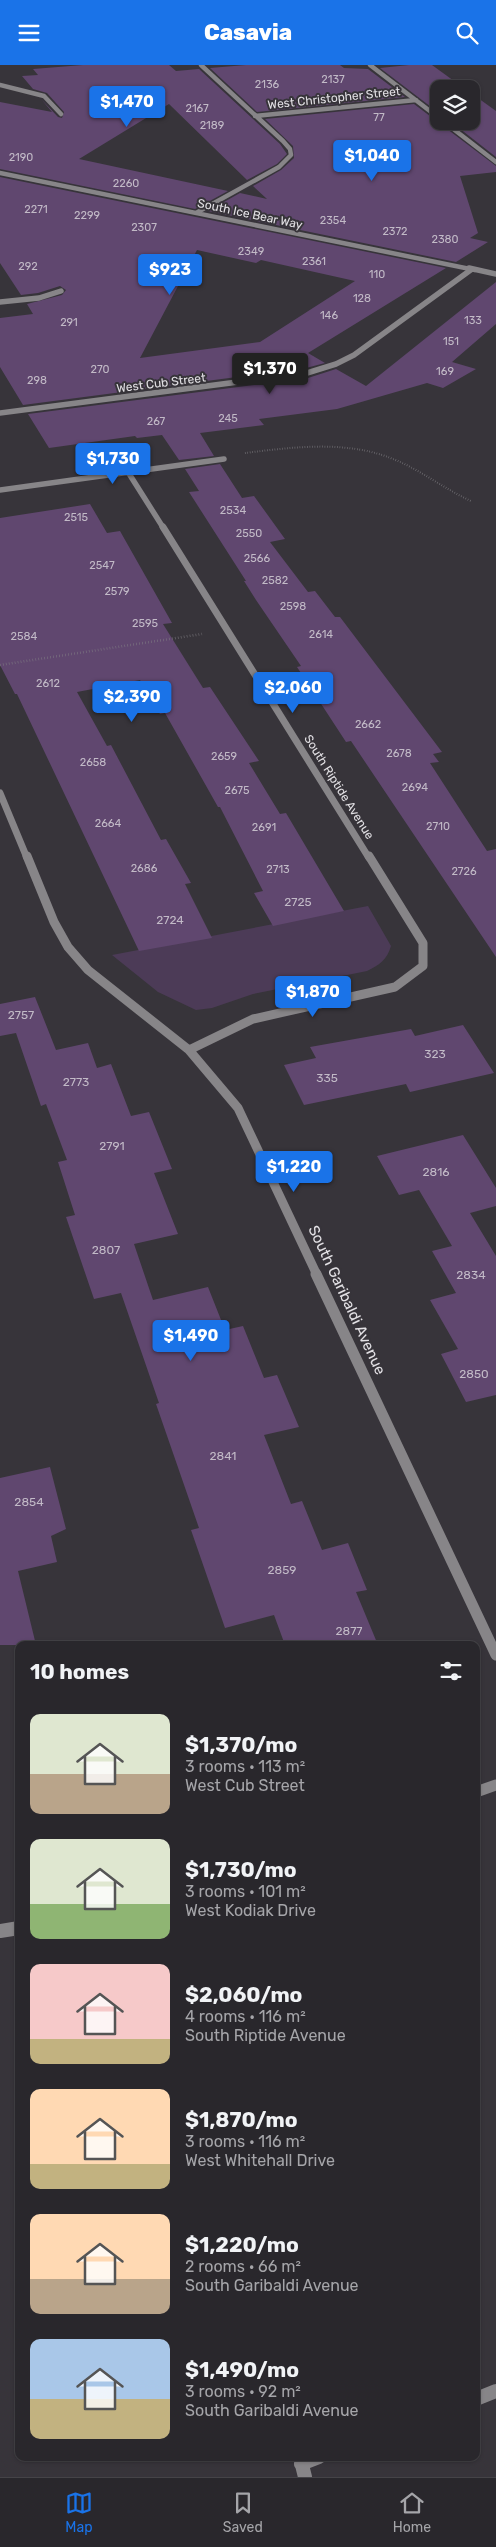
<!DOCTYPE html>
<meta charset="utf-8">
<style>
body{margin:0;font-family:Rubik,sans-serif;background:#312f34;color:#f1f3f6;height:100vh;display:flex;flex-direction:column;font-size:19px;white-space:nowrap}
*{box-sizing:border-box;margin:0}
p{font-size:16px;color:#a5a5a9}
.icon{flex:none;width:28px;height:28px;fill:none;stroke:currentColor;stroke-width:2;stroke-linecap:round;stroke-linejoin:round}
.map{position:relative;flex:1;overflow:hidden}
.drawer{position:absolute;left:15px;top:1576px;width:465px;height:820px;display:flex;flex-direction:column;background:#29272c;border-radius:10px;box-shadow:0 1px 4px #0004,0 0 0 1px #454448}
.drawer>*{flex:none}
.buttons{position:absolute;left:430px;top:15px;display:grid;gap:10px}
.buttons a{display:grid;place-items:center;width:50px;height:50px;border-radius:10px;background:#29272c;box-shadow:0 1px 4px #0004,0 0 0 1px #454448;font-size:25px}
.price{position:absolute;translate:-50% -42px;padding:0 11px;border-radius:5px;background:#1a73e8;color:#fff;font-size:16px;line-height:32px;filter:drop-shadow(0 1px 2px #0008)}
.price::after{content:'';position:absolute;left:50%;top:30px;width:15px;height:11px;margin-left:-8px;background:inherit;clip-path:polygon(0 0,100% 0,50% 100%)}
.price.selected{background:#222;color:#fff}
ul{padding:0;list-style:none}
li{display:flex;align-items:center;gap:15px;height:125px;padding:0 15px}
li span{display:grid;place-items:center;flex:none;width:140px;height:100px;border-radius:10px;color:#555}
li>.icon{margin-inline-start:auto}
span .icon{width:60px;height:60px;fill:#fffc;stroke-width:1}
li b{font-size:21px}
h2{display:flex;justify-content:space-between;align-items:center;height:60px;padding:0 15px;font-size:21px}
header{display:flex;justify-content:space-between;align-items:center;height:65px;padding:0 15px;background:#1a73e8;color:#fff;font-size:22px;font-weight:800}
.menu{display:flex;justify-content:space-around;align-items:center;height:70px;border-top:1px solid #454448;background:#29272c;font-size:14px;color:#a5a5a9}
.menu a{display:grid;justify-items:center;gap:2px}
.menu .selected{color:#1a73e8}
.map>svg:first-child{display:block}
.green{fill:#4c3b57}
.building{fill:#60476f;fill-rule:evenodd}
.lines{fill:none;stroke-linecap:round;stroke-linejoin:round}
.path-far1{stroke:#828085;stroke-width:2;stroke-dasharray:0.5 2;stroke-linecap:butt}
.path{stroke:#828085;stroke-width:2.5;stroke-dasharray:0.5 2.5;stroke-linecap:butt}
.street-far5{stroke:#878588;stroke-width:4.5}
.street-far4{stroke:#878588;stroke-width:5.5}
.street-far3{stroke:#878588;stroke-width:7}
.street-far2{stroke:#878588;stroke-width:9}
.street-far1{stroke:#878588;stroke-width:11}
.street{stroke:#878588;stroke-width:14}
.labels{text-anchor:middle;stroke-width:4;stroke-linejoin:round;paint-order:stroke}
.far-number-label{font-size:11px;fill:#c2bac7}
.far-street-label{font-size:12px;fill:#e2e0e4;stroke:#37343a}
.number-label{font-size:12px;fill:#c2bac7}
.street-label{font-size:15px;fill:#e2e0e4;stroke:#37343a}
</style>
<header><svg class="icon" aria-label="menu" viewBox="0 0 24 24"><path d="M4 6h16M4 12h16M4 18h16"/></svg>Casavia<svg class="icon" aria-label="search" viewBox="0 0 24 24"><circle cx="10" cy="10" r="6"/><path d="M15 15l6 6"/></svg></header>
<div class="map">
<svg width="496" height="2412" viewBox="0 0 496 2412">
<rect width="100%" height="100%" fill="#37343a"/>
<path class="green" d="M368,841L391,881C387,895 379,900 367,906L253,929L212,943L196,945L158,927L112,890Z"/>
<path class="building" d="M83,0H169L176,6L199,4L280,79L287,89L277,99L247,115L169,39L79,94L228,126L195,144L0,104V37L52,47L42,35L58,52L62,53L64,47L47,28L33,24L22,11L38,10L33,4Z
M246,0H340L344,3L368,4L405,32L257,47L210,3Z
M409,0H432L465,24H439V48L380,3Z
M471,28L496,46V92L450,56H471Z
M414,39L496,101V107L460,111L478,168L470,173L488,177L456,197L208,146L240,128L267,134L253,121L281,105L294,93L293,81L265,54Z
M0,112L446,203L308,288L325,298L306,303L23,340L0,302V253L33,249L27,239L62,230L66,225L60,221L38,228L21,230L0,198ZM197,185L256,198L261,195L355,216L260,277L140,293Z
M496,217V259L452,297L476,304L443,323L427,318L337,344L259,354L264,360L200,368L214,391L179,395L162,370L137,373L135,371L49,383L28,349L308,313L336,304L366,321Z
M220,399L242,433L254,431L285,474L270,477L308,527L315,526L335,552H340L442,687L433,689L439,697L430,698L487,786L496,784V892L351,676L346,677L297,602L301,601L256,535L244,516H246L189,427L199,426L185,404Z
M90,439L107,468L120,466L172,558L163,559L203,623L210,622L259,696L249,698L280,749L286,748L344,846L273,861L254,828L263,826L220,742H218L165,648L160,649L140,615L77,627L107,681L111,680L161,775L166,774L191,818L185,819L212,873L139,886L17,629H15L0,600V453Z
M35,932L56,985L88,978L97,1003L111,999L131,1051L149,1047L172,1104L154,1108L178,1169L134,1179L153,1235L208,1222L225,1265L243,1261L264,1313L277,1310L299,1362L264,1370L291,1439L302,1436L322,1485L348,1478L367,1525L356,1527L378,1580H285L274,1550L225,1563L191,1465L199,1463L156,1339L159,1338L121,1228L94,1234L66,1152L75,1150L58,1097L67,1095L46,1039L41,1041L16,968L0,971V939Z
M463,960L494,1008L410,1027L406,1019L304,1040L284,1000L316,993L310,982L411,964L415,971Z
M463,1070L496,1123V1141L470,1148L496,1191V1330L466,1337L441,1289L458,1284L430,1235L456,1228L432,1186L452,1181L419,1125L399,1130L377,1091Z
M50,1402L66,1464L51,1471L57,1497L18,1506L36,1580H0V1413Z"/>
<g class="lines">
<path class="path-far1" d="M245,388C293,382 347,375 393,394C421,405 444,424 471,436"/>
<path class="path" d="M0,600L202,569"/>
<path class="street-far5" d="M370,0L439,53
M0,20L44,31L61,49
M255,51L416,35
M443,56L496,97
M0,108L475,205
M196,148L279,102L291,90L290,84L283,76L201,0"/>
<path class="street-far4" d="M469,203L496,209
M0,237L39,233L61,226
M0,348L307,308L336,299L354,290L472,204
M128,407L164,464
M0,425L224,394"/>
<path class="street-far3" d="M163,462L369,793
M0,728L27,793"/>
<path class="street-far2" d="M27,791L54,857L68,882L88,905L189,985L238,1043L317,1210
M189,985L253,954L395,922L423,901V878L369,791"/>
<path class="street-far1" d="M316,1209L496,1590
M476,1727L496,1720"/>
<path class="street" d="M0,1866L19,1863
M476,2334L496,2326
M300,2392L305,2412
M301,2399L319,2392"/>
</g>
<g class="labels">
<g class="far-number-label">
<text x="333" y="18">2137</text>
<text x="267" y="23">2136</text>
<text x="197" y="47">2167</text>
<text x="379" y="56">77</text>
<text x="212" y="64">2189</text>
<text x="21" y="96">2190</text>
<text x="126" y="122">2260</text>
<text x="36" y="148">2271</text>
<text x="87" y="154">2299</text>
<text x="333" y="159">2354</text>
<text x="144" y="166">2307</text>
<text x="395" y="170">2372</text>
<text x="445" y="178">2380</text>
<text x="251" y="190">2349</text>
<text x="314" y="200">2361</text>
<text x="28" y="205">292</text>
<text x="377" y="213">110</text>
<text x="362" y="237">128</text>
<text x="329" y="254">146</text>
<text x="473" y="259">133</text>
<text x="69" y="261">291</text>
<text x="451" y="280">151</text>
<text x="100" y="308">270</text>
<text x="445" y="310">169</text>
<text x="37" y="319">298</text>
<text x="228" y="357">245</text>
<text x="156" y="360">267</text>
<text x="233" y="449">2534</text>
<text x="76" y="456">2515</text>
<text x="249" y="472">2550</text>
<text x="257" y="497">2566</text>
<text x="102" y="504">2547</text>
<text x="275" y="519">2582</text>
<text x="117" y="530">2579</text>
<text x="293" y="545">2598</text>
<text x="145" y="562">2595</text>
<text x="321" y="573">2614</text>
<text x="24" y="575">2584</text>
<text x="48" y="622">2612</text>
<text x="368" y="663">2662</text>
<text x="399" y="692">2678</text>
<text x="224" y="695">2659</text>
<text x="93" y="701">2658</text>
<text x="415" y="726">2694</text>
<text x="237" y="729">2675</text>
<text x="108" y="762">2664</text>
<text x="438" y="765">2710</text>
<text x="264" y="766">2691</text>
<text x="144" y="807">2686</text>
<text x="278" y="808">2713</text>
<text x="464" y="810">2726</text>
</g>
<g class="far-street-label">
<text transform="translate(334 33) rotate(-6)" y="4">West Christopher Street</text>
<text transform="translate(250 149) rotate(12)" y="4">South Ice Bear Way</text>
<text transform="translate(161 318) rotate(-7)" y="4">West Cub Street</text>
<text transform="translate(339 722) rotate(58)" y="4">South Riptide Avenue</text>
</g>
<g class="number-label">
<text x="298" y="841">2725</text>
<text x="170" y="859">2724</text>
<text x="21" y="954">2757</text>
<text x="435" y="993">323</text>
<text x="327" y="1017">335</text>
<text x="76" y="1021">2773</text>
<text x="112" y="1085">2791</text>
<text x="436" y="1111">2816</text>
<text x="106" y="1189">2807</text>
<text x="471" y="1214">2834</text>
<text x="474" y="1313">2850</text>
<text x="223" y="1395">2841</text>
<text x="29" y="1441">2854</text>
<text x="282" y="1509">2859</text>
<text x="349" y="1570">2877</text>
</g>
<g class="street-label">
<text transform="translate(347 1235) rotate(65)" y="5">South Garibaldi Avenue</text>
</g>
</g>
</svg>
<div class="buttons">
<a><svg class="icon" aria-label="layers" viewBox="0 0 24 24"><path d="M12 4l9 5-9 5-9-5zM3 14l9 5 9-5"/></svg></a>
</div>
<b class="price" style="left:127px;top:63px">$1,470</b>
<b class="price" style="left:372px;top:117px">$1,040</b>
<b class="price" style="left:170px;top:231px">$923</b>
<b class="price selected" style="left:270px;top:330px">$1,370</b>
<b class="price" style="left:113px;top:420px">$1,730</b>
<b class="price" style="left:293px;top:649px">$2,060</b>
<b class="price" style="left:132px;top:658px">$2,390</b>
<b class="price" style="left:313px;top:953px">$1,870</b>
<b class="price" style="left:294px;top:1128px">$1,220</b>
<b class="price" style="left:191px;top:1297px">$1,490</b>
<section class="drawer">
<h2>10 homes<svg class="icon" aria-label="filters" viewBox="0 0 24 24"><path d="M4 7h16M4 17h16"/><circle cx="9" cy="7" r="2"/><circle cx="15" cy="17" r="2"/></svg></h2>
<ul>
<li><span style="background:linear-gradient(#dfe7d0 60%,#b9a48a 0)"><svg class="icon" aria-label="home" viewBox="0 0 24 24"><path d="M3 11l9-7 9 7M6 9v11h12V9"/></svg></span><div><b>$1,370/mo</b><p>3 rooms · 113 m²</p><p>West Cub Street</p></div></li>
<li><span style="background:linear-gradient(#dfe7d0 65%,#8fb573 0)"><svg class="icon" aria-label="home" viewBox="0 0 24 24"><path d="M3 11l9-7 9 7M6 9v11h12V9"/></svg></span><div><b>$1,730/mo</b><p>3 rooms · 101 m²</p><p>West Kodiak Drive</p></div></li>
<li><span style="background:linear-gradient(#f6c9c9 75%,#c2b280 0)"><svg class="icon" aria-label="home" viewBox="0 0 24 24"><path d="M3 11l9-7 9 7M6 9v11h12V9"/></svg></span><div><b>$2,060/mo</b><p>4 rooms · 116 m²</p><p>South Riptide Avenue</p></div></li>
<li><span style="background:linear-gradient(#ffd9b3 75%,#c2b280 0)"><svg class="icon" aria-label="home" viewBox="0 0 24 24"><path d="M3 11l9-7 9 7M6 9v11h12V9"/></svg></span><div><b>$1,870/mo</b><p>3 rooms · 116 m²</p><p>West Whitehall Drive</p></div></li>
<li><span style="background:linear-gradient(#ffd9b3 65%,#b9a48a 0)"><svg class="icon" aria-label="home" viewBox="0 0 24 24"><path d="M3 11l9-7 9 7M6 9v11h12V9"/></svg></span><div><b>$1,220/mo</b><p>2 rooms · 66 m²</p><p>South Garibaldi Avenue</p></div></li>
<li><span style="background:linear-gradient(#a9c7e8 60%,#c2b280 0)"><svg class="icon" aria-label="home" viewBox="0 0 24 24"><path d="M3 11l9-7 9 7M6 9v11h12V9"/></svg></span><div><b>$1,490/mo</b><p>3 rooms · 92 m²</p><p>South Garibaldi Avenue</p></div></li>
</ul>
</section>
</div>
<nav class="menu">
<a class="selected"><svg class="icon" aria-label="map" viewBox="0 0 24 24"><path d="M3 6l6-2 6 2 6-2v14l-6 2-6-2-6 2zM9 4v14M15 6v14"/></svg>Map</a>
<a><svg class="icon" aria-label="saved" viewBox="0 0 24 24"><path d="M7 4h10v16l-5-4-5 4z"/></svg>Saved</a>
<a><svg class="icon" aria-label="home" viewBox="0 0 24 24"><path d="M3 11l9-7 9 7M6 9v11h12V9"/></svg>Home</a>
</nav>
